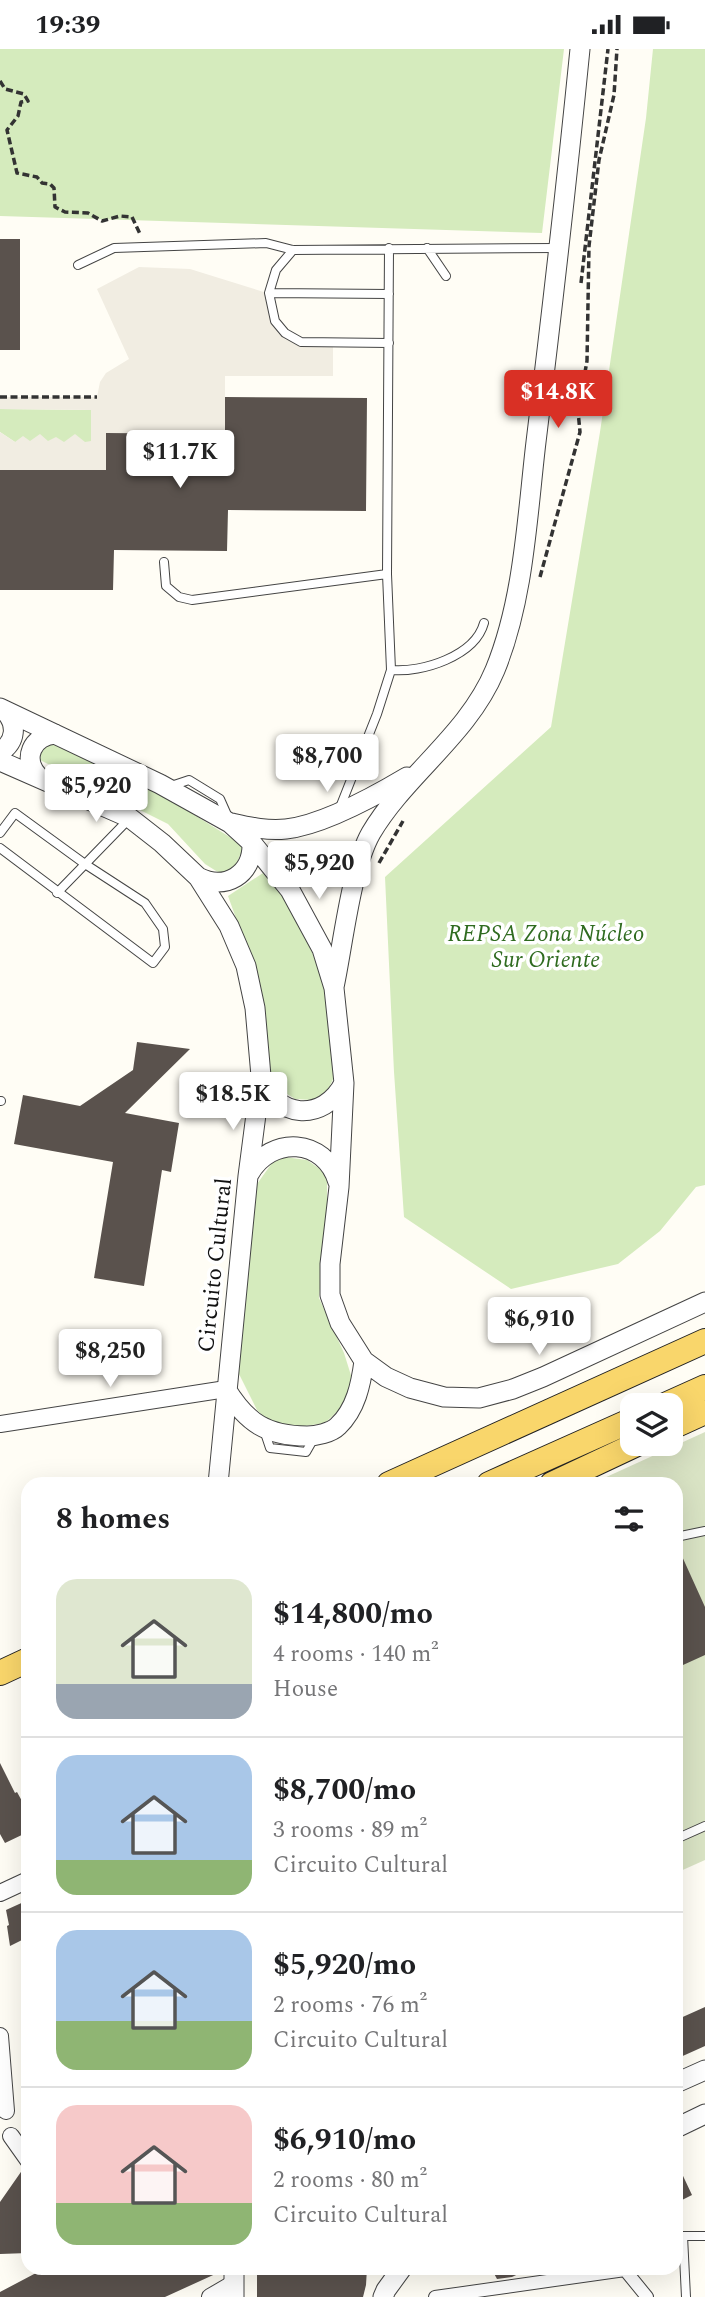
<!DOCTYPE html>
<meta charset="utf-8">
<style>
body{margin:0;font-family:Spectral,serif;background:#f6f6f6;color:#202124;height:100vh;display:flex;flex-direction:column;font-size:26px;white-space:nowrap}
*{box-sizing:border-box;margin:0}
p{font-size:23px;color:#757577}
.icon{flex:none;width:38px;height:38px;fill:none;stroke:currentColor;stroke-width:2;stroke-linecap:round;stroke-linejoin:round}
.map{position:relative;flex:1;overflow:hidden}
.details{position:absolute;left:21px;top:1428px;width:662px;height:798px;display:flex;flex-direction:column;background:#fff;border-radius:21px;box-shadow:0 7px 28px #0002}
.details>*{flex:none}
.buttons{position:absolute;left:620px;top:1344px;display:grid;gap:14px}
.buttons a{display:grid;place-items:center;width:63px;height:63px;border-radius:14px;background:#fff;box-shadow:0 7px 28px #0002;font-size:35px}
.price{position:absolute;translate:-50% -60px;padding:0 16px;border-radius:7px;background:#fff;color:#222;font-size:23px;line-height:46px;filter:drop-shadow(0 2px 4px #0008)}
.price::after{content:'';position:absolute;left:50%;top:42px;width:21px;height:16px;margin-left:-10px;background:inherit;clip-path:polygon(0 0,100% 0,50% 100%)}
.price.active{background:#d93025;color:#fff}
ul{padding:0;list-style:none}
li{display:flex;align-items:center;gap:21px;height:175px;padding:0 35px}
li+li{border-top:2px solid #e0e0e0}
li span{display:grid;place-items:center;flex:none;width:196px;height:140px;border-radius:21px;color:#555}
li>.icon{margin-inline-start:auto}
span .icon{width:84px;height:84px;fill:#fffc;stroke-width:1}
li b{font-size:30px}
h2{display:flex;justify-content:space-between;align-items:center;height:84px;padding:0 35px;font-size:30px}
.status{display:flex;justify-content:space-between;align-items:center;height:49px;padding:0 35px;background:#fff;direction:ltr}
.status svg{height:19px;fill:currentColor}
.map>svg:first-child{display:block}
.green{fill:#d5ebbd}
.cemetery{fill:#d9e3c4}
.plaza{fill:#f1ede2}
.building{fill:#5a524d}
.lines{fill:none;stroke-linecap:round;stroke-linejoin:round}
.service-casing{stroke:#444;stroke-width:10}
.pedestrian-casing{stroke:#444;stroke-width:14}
.minor-casing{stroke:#444;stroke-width:18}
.tertiary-casing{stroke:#444;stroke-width:21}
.primary-casing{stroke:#222;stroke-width:26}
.path{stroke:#333;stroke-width:3.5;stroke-dasharray:7 3.5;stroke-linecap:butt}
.service{stroke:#fff;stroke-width:8}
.pedestrian{stroke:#fff;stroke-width:12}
.minor{stroke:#fff;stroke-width:16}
.tertiary{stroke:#fff;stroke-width:19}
.primary{stroke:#f9d66b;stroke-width:24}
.labels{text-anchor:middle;stroke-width:7;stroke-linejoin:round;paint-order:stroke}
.park-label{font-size:23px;font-style:italic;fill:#2f6b1f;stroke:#fff}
.street-label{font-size:23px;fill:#111;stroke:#fff}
</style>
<div class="status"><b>19:39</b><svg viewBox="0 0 49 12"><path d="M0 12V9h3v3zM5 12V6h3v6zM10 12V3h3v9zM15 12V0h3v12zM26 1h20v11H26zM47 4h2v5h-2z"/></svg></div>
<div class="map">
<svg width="705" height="2248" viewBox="0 0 705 2248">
<rect width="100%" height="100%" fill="#fffdf5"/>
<path class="green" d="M0,0H564L542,184L0,167Z
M653,0H705V1136L696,1138L660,1182L618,1215L511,1240L404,1168L394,1023L385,828L551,678L600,383L646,69Z
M0,360L91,361V393H15L0,383Z
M55,689L158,743L244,797L235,818L221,825L205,815L168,775L40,711L42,694Z
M263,824L282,847L295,868L312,903L323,933L335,1026L327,1043L312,1051L295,1050L273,1036L245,894L228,847Z
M277,1107L307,1111L327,1125V1173L319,1249L344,1304L354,1336L342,1358L325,1374L292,1379L272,1376L257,1361L237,1321L257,1135Z"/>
<path class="cemetery" d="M705,1383V1811L676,1824V1435H591Z"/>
<path class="plaza" d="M139,218L190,220L267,244L273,272L301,294H333V327H225V385L106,384V421H0V376V383L15,393L23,387L30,392L40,385L48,392L56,388L64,393L75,385L85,393L91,392V361L0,360V348H97L100,333L106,324L129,310L97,240Z"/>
<path class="building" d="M0,190H20V301H0Z
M225,348L367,349L366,462L228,461L227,502L114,501L113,541H0V421H106V384L225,385Z
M137,993L190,1000L125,1064L179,1074L171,1123L162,1121L144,1237L94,1229L113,1113L14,1095L23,1046L80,1057L133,1021Z
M676,1494L705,1558V1606L683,1616L676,1600Z
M0,1714L15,1744L17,1743L28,1763V1783L5,1794L0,1785Z
M28,1851V1888L10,1897L7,1877L9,1876L6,1861Z
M705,1958V1997L676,2010V1971Z
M676,2112L692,2146L676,2154Z
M23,2120L28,2121V2204L0,2205V2153Z
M33,2219H222V2222L165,2248H0V2243L36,2224Z
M257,2219H367L366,2236L363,2248H257Z
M491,2219H531L512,2228L497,2230Z"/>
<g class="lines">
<defs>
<path id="service" d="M427,199L446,227
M293,201L276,221L269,244L275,272L285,284L301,293L389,294
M78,216L114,199L266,194L293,201L557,199
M269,244L389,245
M164,513L166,537L179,548L192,551L387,525
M391,621C422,624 475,607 484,574
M171,737L189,731L220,750L228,768
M339,761L377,665L391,621L387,525L389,199
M0,784L15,764L85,815L145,854L163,880L165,898L153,914L0,799
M57,844L128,771
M0,1052H1
M264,1381L270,1399L306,1403L314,1389
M676,1488L705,1482
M676,1790L705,1777
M686,2248L683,2187H705"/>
<path id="pedestrian" d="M435,2248L625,2221L647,2248"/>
<path id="minor" d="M0,1375L226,1340
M0,1844L28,1831
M0,1987L6,2062
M11,2087L28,2111
M210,2248L234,2234"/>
<path id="tertiary" d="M0,659L160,735L230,774L252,794L290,841L322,900L334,939L344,1034L339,1138L330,1215V1246L340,1274L364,1312L386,1328L410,1339L444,1348L479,1349L513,1340L543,1328L705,1253
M0,703C16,693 18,675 4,661
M0,712L130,769L162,794L198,828L229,877L246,917L255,959L261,1027L248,1127L218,1435
M38,727C22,710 32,687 55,685
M232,774C250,778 267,782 286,780C322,776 375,747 407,728
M198,828C225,842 253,826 252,794
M334,938C343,896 351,819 371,784C406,725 468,686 495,621C524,550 527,469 536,393C552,262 567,131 580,0
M261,1027C274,1070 324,1074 344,1034
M249,1125C271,1086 325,1089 338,1133
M226,1340C247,1374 267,1387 307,1387C316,1387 331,1384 338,1377C356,1360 361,1335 364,1312
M676,2034L705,2021
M676,2079L705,2065
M234,2219V2248
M383,2248L386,2241L402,2219"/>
<path id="primary" d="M665,1356L705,1338
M670,1379L705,1363
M389,1435L705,1292
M489,1435L632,1371
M552,1435L637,1395
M0,1624L28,1611"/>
</defs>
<use href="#service" class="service-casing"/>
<use href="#pedestrian" class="pedestrian-casing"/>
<use href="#minor" class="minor-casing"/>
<use href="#tertiary" class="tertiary-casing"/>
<use href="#primary" class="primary-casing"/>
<path class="path" d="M0,32L5,40L24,45L28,52L21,53L18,67L7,81L17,124L37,128L42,134L50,135L54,139L55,158L65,163L88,164L102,172L120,167L132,168L140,185
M581,234L608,0
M0,348H97
M540,528L580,383L578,362L587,312L589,197L599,111L614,46L617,0
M379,814L403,772"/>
<use href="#service" class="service"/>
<use href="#pedestrian" class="pedestrian"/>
<use href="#minor" class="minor"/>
<use href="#tertiary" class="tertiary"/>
<use href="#primary" class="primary"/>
</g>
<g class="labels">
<g class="park-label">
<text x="546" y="892">REPSA Zona Núcleo<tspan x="546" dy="26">Sur Oriente</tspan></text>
</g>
<g class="street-label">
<text transform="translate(214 1216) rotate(-84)" y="8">Circuito Cultural</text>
</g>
</g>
</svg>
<div class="buttons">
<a><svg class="icon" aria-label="layers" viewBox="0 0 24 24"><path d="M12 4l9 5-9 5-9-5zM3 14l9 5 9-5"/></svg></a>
</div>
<b class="price active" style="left:558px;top:381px">$14.8K</b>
<b class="price" style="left:180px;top:441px">$11.7K</b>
<b class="price" style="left:327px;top:745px">$8,700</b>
<b class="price" style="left:96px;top:775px">$5,920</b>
<b class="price" style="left:319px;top:852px">$5,920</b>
<b class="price" style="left:233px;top:1083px">$18.5K</b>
<b class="price" style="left:539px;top:1308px">$6,910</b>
<b class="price" style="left:110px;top:1340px">$8,250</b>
<section class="details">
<h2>8 homes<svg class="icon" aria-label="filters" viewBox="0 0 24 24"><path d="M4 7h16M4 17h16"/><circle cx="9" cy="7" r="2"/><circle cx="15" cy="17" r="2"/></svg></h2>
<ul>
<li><span style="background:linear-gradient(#dfe7d0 75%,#9aa5b1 0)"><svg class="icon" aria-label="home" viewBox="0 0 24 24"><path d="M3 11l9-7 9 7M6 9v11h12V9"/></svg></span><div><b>$14,800/mo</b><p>4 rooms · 140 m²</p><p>House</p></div></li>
<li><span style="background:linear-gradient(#a9c7e8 75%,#8fb573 0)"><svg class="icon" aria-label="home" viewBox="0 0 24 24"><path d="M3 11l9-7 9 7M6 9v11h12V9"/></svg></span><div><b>$8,700/mo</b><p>3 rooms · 89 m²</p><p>Circuito Cultural</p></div></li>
<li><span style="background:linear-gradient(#a9c7e8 65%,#8fb573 0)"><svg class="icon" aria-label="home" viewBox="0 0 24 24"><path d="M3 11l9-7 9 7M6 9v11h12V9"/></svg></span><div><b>$5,920/mo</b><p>2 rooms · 76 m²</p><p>Circuito Cultural</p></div></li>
<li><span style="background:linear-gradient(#f6c9c9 70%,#8fb573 0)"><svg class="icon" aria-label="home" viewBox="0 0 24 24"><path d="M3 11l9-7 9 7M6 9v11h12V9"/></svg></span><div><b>$6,910/mo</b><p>2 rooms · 80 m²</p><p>Circuito Cultural</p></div></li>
</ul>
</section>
</div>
